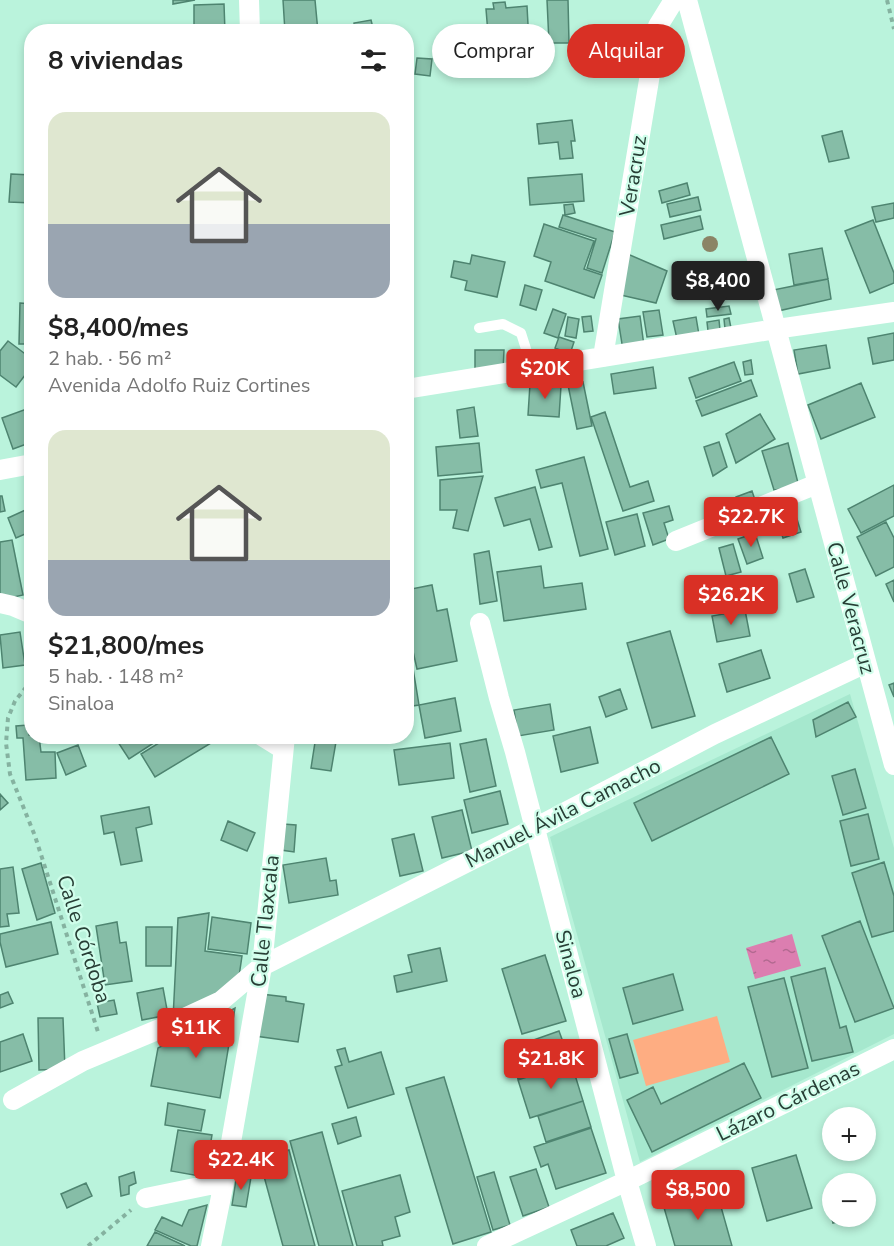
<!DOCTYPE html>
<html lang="es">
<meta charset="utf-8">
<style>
body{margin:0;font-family:"Nunito Sans",sans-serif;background:#f2f2f2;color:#222;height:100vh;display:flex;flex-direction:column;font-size:22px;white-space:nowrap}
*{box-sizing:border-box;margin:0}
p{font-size:20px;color:#767676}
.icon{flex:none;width:33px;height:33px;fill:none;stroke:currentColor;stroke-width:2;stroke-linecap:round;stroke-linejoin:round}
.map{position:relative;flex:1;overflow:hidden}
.sheet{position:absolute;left:24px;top:24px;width:390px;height:720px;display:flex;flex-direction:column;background:#fff;border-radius:24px;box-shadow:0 3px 9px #0003}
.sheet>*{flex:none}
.top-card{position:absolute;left:432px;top:24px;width:372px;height:54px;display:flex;gap:12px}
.fabs{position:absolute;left:822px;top:1107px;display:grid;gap:12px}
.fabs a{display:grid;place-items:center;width:54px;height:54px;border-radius:50%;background:#fff;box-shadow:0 3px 9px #0003;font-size:30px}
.price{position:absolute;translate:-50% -51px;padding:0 14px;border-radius:6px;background:#d93025;color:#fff;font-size:20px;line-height:39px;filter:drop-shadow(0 2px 3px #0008)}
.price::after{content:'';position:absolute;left:50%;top:36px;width:18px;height:14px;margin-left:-9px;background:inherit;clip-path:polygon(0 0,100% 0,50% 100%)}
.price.on{background:#222;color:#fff}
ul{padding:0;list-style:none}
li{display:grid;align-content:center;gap:12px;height:318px;padding:0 24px}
li span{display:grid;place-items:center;height:186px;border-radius:18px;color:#555}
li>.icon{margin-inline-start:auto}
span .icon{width:108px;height:108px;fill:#fffc;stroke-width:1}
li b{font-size:26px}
h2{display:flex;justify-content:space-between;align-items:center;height:72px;padding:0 24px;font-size:26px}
.tag{padding:0 21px;border-radius:27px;background:#fff;box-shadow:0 3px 9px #0003;font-size:21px;line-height:54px}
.tag.on{background:#d93025;color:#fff}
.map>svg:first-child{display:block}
.built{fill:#a6e8ce}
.pitch{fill:#fead82}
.water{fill:url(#water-ripples)}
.building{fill:#86bda7;stroke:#4e8470;stroke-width:1.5}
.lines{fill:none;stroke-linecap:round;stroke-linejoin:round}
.path{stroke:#85b2a0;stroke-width:4;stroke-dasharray:4.5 4.5;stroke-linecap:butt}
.service{stroke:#fff;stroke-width:10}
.minor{stroke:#fff;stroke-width:20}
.tree{fill:#8b8465}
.labels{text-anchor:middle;stroke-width:4.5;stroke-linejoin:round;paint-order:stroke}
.street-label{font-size:21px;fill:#273e35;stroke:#d0feeb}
</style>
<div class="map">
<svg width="894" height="1246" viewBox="0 0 894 1246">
<defs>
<pattern id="water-ripples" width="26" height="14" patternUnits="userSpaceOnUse" patternTransform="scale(1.5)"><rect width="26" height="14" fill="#dc7eb0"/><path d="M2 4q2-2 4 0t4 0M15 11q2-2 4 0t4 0" fill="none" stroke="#b26990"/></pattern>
</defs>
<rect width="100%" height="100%" fill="#baf3dc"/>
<path class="built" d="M850,694L894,848V1034L640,1162L550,837Z"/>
<path class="pitch" d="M717,1016L730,1062L646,1086L633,1040Z"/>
<path class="water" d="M792,934L801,966L755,979L746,948Z"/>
<path class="building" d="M173,0H195L173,4Z
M283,0H315L318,32H285Z
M547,0H568L569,43H549Z
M505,2L506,8L527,6L529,43L489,46L486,9H494L493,3Z
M224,4L225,32H194V5Z
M371,20L374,32H355L354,23Z
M417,58L432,59L430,76L415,74Z
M572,120L575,141H571L573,158L560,159L558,142L539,144L537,124Z
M842,131L849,158L829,162L822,136Z
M11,174L32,175V203L9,202Z
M582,174L584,201L530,205L528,178Z
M687,183L690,195L662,203L659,191Z
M698,197L701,210L670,217L667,204Z
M894,203V218L876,222L872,207Z
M573,204L575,213L565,215L564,205Z
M563,215L615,232L602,273L587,268L596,239L559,227Z
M700,216L703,229L664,239L661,225Z
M873,220L894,273V283L870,293L845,231Z
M544,224L594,241L584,269L602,275L594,298L545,281L551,262L534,256Z
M822,248L828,279L794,285L789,254Z
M623,252L667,271L656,303L616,294Z
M472,255L505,262L497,297L465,290L467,281L451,277L454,261L470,264Z
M828,279L831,299L778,311L773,290Z
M525,285L542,290L536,310L520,305Z
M20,303L32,304V344H19Z
M729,306L731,314L707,317L706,309Z
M553,309L566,314L558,338L544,333Z
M659,310L663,335L647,337L643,312Z
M591,316L593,331L584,332L582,317Z
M640,316L644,346L623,350L618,319Z
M568,317L579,319L576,338L565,336Z
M696,317L699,335L677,339L673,321Z
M729,318L731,328L725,329L724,319Z
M719,320L720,330L708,331L707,322Z
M894,333V360L873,364L868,338Z
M559,337L574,342L570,354L555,348Z
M8,341L32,359V366L16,387L0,375V351Z
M826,345L830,368L798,374L794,350Z
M475,350H504L503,371L475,370Z
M751,360L753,374L745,375L743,362Z
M734,362L741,381L696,398L689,378Z
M653,367L656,388L614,394L611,374Z
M751,380L757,396L702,416L696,401Z
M583,382L592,426L577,429L568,385Z
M861,383L875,417L821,439L808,405Z
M530,384L561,386L559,417L528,415Z
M32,407V442L13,449L2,418Z
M474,407L478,436L460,438L457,410Z
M605,412L630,487L648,481L654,501L623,511L591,417Z
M760,414L775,439L736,463L726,434Z
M719,442L727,467L713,476L704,447Z
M479,443L482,472L438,476L436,447Z
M788,443L799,487L774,490L762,451Z
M584,457L608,549L580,556L562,483L541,488L536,470Z
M483,476L468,531L453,528L457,510H440V480Z
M894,485V516L861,533L848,509Z
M535,487L552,547L539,550L530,519L504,526L495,498Z
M752,491L756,503L740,508L736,497Z
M0,496H2L5,511L0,512Z
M669,506L673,520L664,523L669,539L653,545L643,513Z
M32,507V531L16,538L8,518Z
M637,514L645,546L615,555L606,522Z
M796,516L801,532L783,538L778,522Z
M886,522L894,538V567L876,576L857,537Z
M755,533L763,558L747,564L738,539Z
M12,540L23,595L0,600V542Z
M733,544L741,572L726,576L719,548Z
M489,551L497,601L480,604L474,554Z
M541,566L544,588L582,583L586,609L504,621L497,572Z
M805,569L814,597L797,602L789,574Z
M894,580V602L886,584Z
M432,585L437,611L447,609L457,661L417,669L406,620V590Z
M745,610L750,636L717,642L712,616Z
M670,631L695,716L652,728L627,643Z
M20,632L25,665L3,668L0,635Z
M761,650L770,678L727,692L719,664Z
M411,656L419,705L406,707V657Z
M894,683V697L889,685Z
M620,689L627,709L606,717L599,697Z
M455,698L461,731L425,738L419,705Z
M848,702L856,717L816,737L813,720Z
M550,704L554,730L518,736L514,710Z
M28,725L29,735L39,736L41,752H55L56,778L26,780L23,738H17L16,726Z
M590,727L598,763L561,772L553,736Z
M114,736H163V737L129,759Z
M170,736H214L216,740L155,777L141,754Z
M316,736H337L331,771L311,768Z
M771,737L789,774L652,841L634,803Z
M486,739L496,786L470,792L460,744Z
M450,743L454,778L399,785L394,750Z
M78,745L86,766L66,775L57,753Z
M855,769L866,808L843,815L832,776Z
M500,791L508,824L472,833L464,800Z
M0,794L8,803L0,810Z
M149,807L152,824L136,828L142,861L121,865L114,832L104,834L101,816Z
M462,810L472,851L442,858L432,817Z
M868,814L879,859L851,866L840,821Z
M228,821L255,833L247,851L221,840Z
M283,824L296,825L294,852L281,850Z
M414,834L423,871L400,876L392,839Z
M326,858L330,881L336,880L338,895L289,903L283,865Z
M884,862L894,896V931L872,937L852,873Z
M41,863L55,913L37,920L22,869Z
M13,867L19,913L7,914L9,926L0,927V869Z
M209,913L205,951L242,956L238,983L173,1019L178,918Z
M212,917L251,923L247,954L208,949Z
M860,921L894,1008L855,1022L822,936Z
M51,922L58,954L6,967L0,942V934Z
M117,922L120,943L126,942L132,981L105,985L96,926Z
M146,927H172L171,966H146Z
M440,948L447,981L397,992L394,976L412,972L408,955Z
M545,955L566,1021L522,1034L502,969Z
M825,968L840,1028L846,1026L853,1052L812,1061L791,977Z
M673,974L683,1010L633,1024L623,988Z
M784,978L808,1068L772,1077L748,987Z
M163,988L168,1015L142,1020L137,993Z
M8,992L13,1003L0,1008V995Z
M261,994L286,997V1001L304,1004L298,1042L255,1036Z
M114,1000L117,1014L100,1017L97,1003Z
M235,1008L220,1098L151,1086L158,1048Z
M38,1018H63L65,1069L39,1070Z
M559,1031L570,1061L518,1079L508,1049Z
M23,1034L32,1061L0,1072V1042Z
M627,1034L638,1073L620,1078L609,1039Z
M345,1048L349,1062L381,1052L394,1094L348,1108L335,1067L342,1065L337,1050Z
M571,1062L583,1101L530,1118L518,1080Z
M744,1063L761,1098L652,1152L627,1100L653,1087L661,1104Z
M444,1077L491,1232L453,1244L406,1088Z
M583,1101L591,1127L546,1142L538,1116Z
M168,1103L205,1110L201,1131L165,1125Z
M356,1117L361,1136L338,1144L332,1124Z
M591,1128L606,1173L556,1189L548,1164L541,1167L534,1147Z
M178,1130L212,1135L205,1177L171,1171Z
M322,1132L353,1246H319L290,1141Z
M289,1150L315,1246H283L259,1158Z
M796,1155L812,1208L767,1221L752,1168Z
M536,1169L549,1207L523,1216L510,1177Z
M134,1172L136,1183L129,1186V1194L121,1196L119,1177Z
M494,1172L510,1225L493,1230L477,1177Z
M237,1174L251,1177L246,1207L232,1205Z
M400,1175L410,1212L395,1217L400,1236L382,1241L383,1246H357L342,1191Z
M86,1183L92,1196L67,1208L61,1194Z
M716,1189L732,1246H675L663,1204Z
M832,1189V1216H858L833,1223L825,1191Z
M207,1205L197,1246H191L155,1230L162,1217L182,1226L189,1210Z
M613,1213L624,1238L606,1246H577L571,1230Z
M155,1232L185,1246H147Z"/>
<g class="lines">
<path class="path" d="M887,0L894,29
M32,680L15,701L8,718L6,743L10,774L35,836L99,1035
M88,1246L131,1210"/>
<path class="service" d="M479,328L503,324L521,333L532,368"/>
<path class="minor" d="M249,0L250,32
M687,0L894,765
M603,357L658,26L674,0
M406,389L776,329L894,312
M0,470L32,464
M676,541L817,484
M0,603L13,606L32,614
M480,623L499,698L515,752L627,1181L646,1246
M262,736L283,749
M13,1100L83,1061L169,1025L221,1001L262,966L535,828L715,734L866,663
M146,1198L224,1182
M211,1246L224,1182L262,966L285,736
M487,1246L627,1181L894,1049"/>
</g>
<circle class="tree" cx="710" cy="244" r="8"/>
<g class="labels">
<g class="street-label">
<text transform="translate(633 176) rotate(-81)" y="7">Veracruz</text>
<text transform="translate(851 608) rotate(75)" y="7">Calle Veracruz</text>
<text transform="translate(563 813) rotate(-27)" y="7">Manuel Ávila Camacho</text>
<text transform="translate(265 921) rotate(-84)" y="7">Calle Tlaxcala</text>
<text transform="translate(84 939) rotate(72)" y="7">Calle Córdoba</text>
<text transform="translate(571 964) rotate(75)" y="7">Sinaloa</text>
<text transform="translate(788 1101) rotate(-26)" y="7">Lázaro Cárdenas</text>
</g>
</g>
</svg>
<div class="fabs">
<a>+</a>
<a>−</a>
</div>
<b class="price on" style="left:718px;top:312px">$8,400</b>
<b class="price" style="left:545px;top:400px">$20K</b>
<b class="price" style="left:751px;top:548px">$22.7K</b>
<b class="price" style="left:731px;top:626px">$26.2K</b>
<b class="price" style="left:196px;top:1059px">$11K</b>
<b class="price" style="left:551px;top:1090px">$21.8K</b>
<b class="price" style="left:241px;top:1191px">$22.4K</b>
<b class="price" style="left:698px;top:1221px">$8,500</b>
<div class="top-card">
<a class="tag">Comprar</a>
<a class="tag on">Alquilar</a>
</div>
<section class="sheet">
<h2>8 viviendas<svg class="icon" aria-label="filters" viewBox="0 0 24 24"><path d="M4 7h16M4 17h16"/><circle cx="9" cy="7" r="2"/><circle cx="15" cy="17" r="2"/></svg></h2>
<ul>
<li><span style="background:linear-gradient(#dfe7d0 60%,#9aa5b1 0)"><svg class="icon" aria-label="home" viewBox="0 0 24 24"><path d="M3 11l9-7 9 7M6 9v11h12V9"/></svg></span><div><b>$8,400/mes</b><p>2 hab. · 56 m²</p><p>Avenida Adolfo Ruiz Cortines</p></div></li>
<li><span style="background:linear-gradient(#dfe7d0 70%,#9aa5b1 0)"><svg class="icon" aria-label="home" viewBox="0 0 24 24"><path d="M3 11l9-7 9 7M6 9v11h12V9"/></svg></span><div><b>$21,800/mes</b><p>5 hab. · 148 m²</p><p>Sinaloa</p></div></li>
</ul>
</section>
</div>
